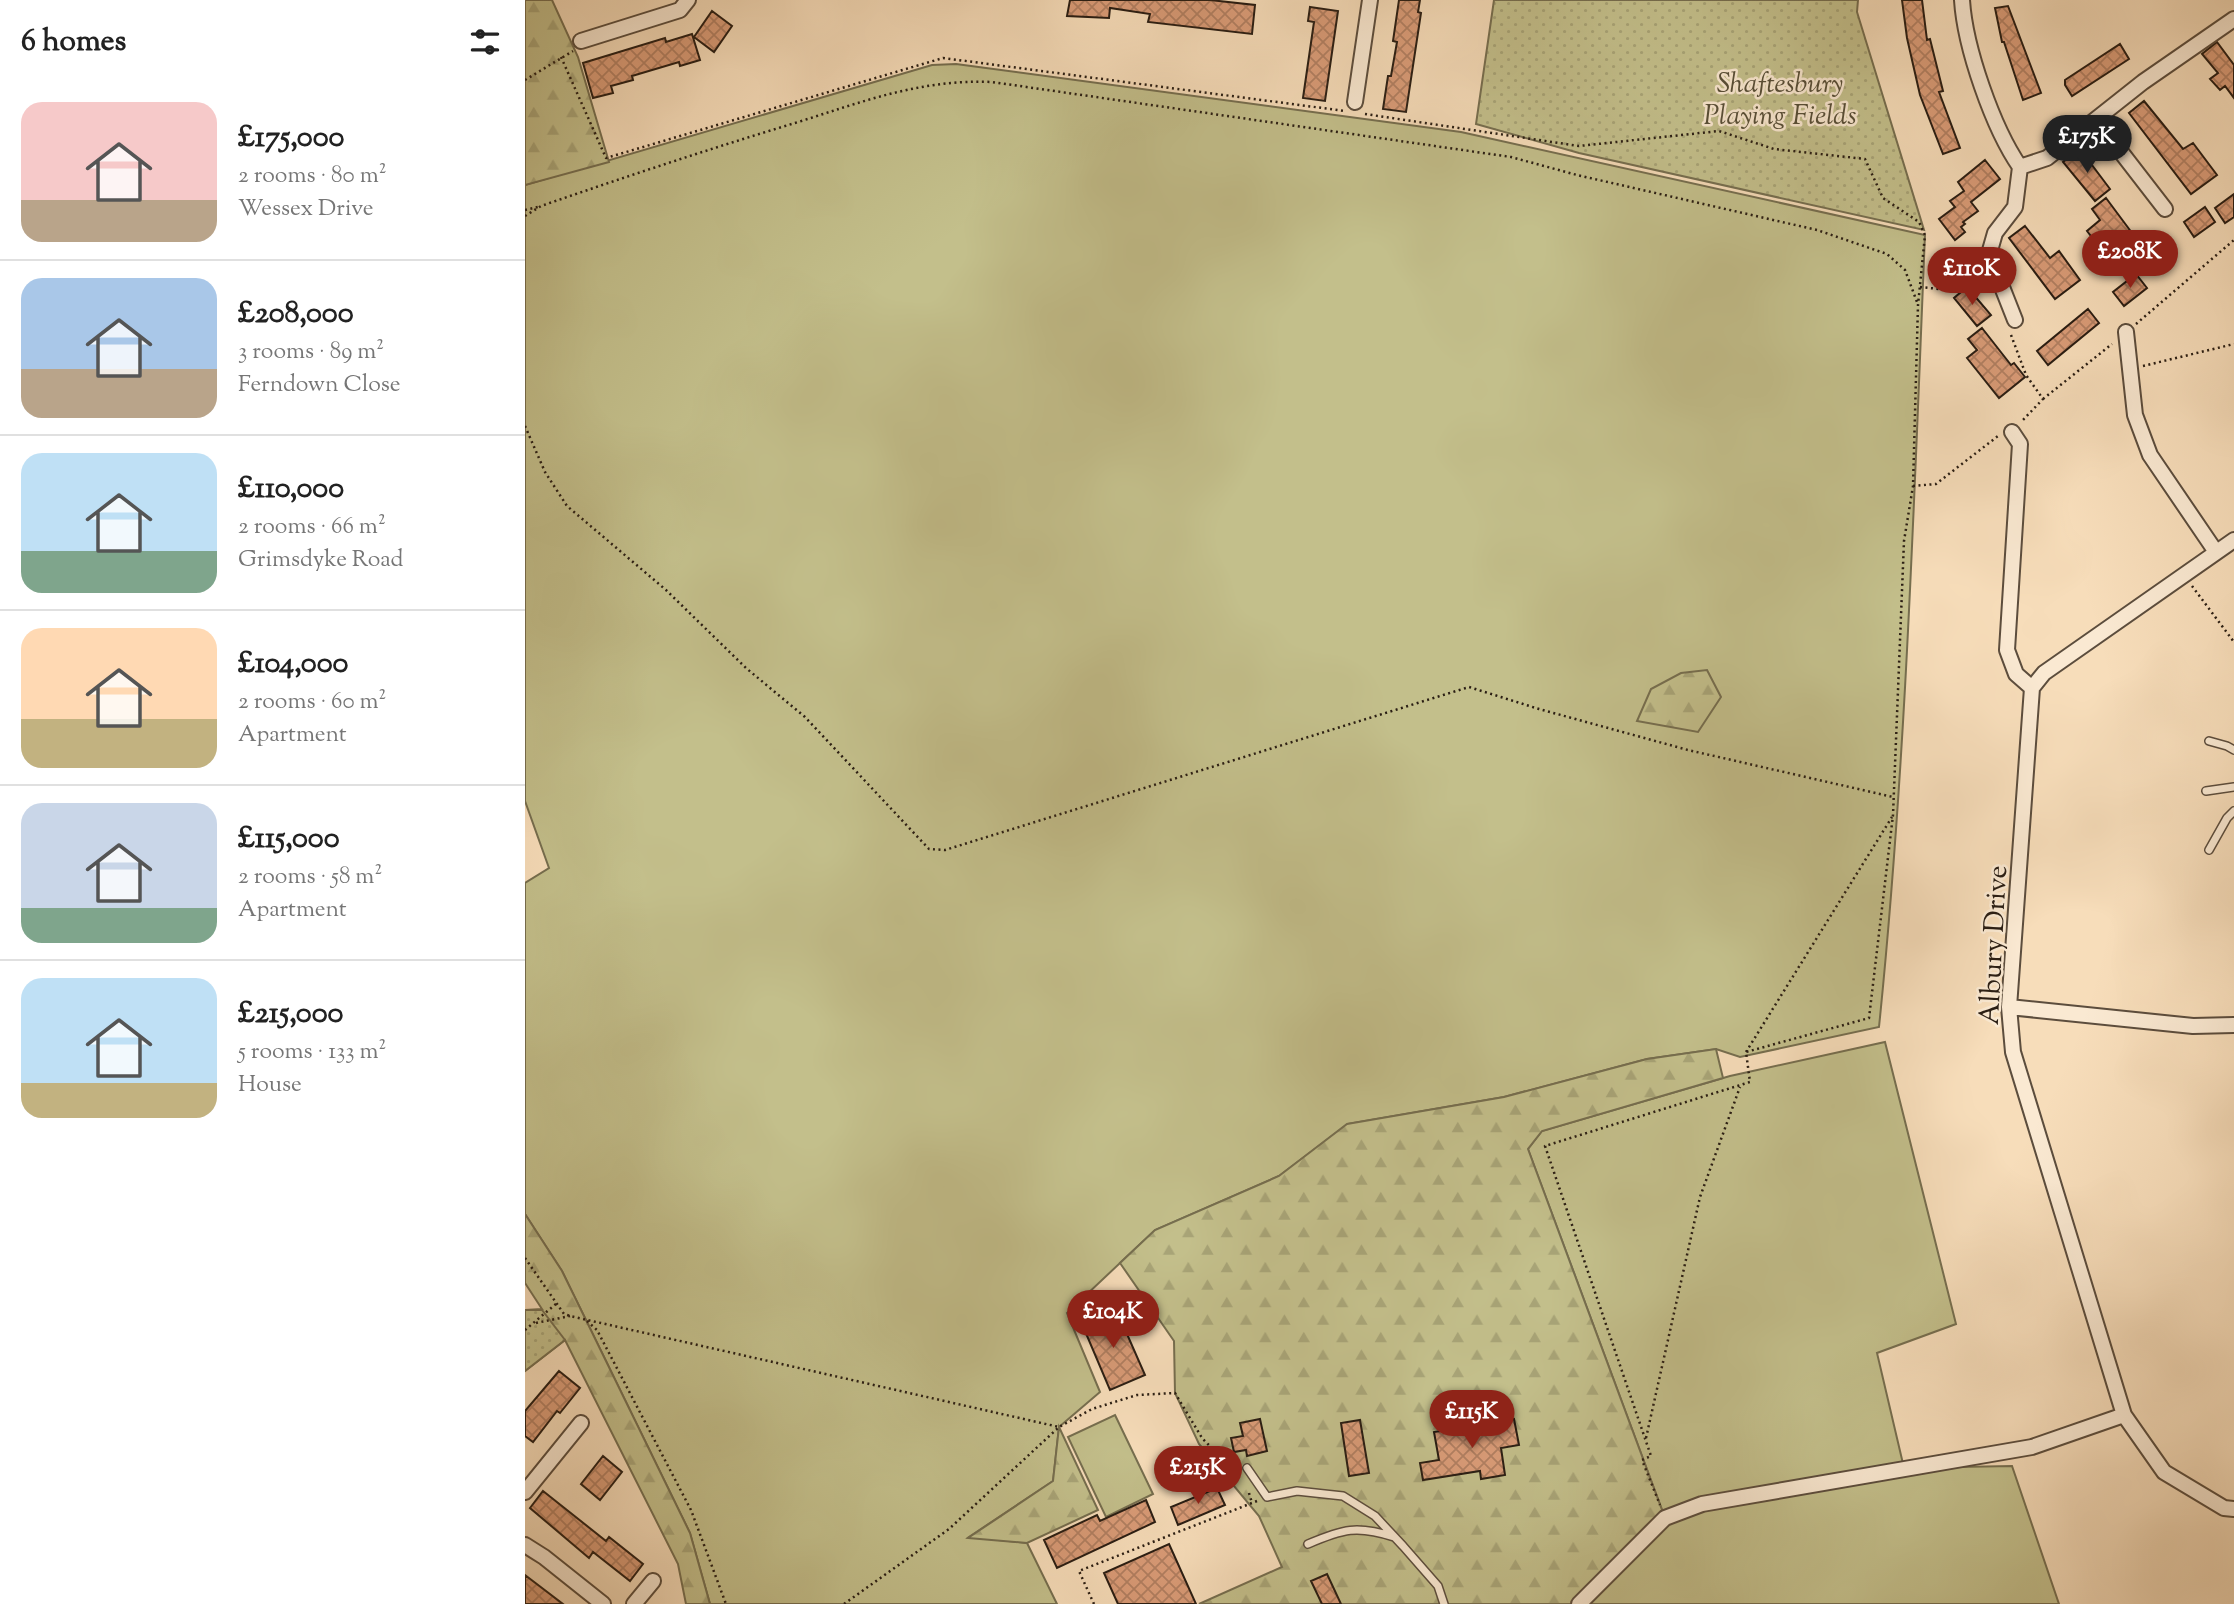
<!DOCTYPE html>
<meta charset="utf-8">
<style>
body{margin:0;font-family:"Sorts Mill Goudy",serif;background:#f2f2f2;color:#222;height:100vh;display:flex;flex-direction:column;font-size:26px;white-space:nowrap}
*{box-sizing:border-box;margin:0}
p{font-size:23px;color:#767676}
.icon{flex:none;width:38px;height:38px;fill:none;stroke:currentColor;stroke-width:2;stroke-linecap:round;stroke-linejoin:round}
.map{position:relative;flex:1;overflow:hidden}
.details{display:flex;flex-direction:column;background:#fff;width:525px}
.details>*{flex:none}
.price{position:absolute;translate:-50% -60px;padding:0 16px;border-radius:24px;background:#8f2418;color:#fff;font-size:23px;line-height:46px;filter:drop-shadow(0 2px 4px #0008)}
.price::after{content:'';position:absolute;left:50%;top:42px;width:21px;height:16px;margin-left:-10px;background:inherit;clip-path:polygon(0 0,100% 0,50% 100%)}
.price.current{background:#222;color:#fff}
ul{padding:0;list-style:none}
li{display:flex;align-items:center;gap:21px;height:175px;padding:0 21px}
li+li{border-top:2px solid #e0e0e0}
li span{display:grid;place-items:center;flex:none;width:196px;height:140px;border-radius:21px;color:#555}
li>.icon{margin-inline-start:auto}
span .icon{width:84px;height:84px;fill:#fffc;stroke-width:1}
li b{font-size:30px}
h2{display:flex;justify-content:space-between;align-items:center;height:84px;padding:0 21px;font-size:30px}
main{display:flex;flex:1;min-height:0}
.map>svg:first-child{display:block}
.grass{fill:#c3bf8b;stroke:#766e4f;stroke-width:2}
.forest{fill:url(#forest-firs);stroke:#766e4f;stroke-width:2}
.park{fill:url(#park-dots);stroke:#766e4f;stroke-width:2}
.building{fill:url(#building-cross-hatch);stroke:#291d13;stroke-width:2}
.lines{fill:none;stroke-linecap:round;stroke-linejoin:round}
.lane-casing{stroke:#5c4d3d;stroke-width:10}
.street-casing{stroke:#5c4d3d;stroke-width:18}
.path{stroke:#291d13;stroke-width:2.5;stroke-dasharray:2 3.5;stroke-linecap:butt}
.lane{stroke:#fae9d2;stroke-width:7}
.street{stroke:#fae9d2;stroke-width:14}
.labels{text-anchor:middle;stroke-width:5;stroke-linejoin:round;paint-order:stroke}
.park-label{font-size:28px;font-style:italic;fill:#574e37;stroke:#fae9d2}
.street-label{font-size:28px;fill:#291d13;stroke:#fae9d2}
</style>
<main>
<section class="details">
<h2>6 homes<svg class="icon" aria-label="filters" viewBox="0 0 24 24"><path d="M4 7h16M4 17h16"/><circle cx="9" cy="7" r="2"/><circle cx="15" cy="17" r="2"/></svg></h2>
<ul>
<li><span style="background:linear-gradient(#f6c9c9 70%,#b9a48a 0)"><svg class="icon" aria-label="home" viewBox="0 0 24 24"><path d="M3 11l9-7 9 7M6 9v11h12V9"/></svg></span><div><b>£175,000</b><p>2 rooms · 80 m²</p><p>Wessex Drive</p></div></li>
<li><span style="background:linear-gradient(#a9c7e8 65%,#b9a48a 0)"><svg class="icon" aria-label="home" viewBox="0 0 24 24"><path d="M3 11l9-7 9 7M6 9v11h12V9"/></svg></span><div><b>£208,000</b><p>3 rooms · 89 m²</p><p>Ferndown Close</p></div></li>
<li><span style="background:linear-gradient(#bfe0f5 70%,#7fa58c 0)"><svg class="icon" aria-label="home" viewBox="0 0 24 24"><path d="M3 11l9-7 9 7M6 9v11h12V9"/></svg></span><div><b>£110,000</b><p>2 rooms · 66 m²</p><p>Grimsdyke Road</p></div></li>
<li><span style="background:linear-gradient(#ffd9b3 65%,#c2b280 0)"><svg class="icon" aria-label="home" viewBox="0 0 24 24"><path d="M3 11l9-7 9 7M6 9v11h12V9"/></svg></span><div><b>£104,000</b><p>2 rooms · 60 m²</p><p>Apartment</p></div></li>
<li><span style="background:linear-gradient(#c9d6e8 75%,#7fa58c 0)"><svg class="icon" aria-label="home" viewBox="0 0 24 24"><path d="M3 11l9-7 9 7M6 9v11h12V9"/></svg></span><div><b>£115,000</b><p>2 rooms · 58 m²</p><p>Apartment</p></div></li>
<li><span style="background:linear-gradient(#bfe0f5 75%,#c2b280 0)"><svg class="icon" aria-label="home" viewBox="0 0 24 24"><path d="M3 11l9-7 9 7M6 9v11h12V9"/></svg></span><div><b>£215,000</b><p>5 rooms · 133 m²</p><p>House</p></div></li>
</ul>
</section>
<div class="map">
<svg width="1709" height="1604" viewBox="0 0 1709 1604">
<defs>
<pattern id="forest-firs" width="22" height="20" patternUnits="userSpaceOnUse" patternTransform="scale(1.75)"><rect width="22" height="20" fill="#c3bf8b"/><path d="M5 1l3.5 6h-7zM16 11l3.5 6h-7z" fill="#a8a477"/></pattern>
<pattern id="park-dots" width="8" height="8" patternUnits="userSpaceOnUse" patternTransform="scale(1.75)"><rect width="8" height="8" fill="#c3bf8b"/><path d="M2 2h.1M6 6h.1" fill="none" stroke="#a8a477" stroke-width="1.8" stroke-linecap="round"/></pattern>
<pattern id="building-cross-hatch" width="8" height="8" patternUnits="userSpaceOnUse" patternTransform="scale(1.75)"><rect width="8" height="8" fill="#da9c78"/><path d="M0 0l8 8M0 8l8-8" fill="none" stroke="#b17f61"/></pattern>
</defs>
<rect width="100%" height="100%" fill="#f7ddba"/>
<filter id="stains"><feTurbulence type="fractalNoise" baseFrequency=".00286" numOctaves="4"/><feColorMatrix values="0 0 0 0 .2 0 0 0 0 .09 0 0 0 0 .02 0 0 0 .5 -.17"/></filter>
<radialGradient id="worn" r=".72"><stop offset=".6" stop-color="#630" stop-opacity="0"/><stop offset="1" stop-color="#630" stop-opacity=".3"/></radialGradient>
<path class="grass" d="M431,64L936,132L1400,235C1389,499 1381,764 1354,1027L1215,1057L1191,1049L1122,1059L979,1097L823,1124L754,1176L630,1230L542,1313L575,1392L534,1427L528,1481L444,1537L502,1543L532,1604H185L165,1533L37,1271L0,1214V883L24,868L0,801V185L407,65Z
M1360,1042L1431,1324L1352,1353L1379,1468L1487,1466L1534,1604H1054L1140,1518L1003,1149L1017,1131L1205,1076Z
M590,1415L628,1494L581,1517L543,1437Z"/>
<path class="forest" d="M0,0H27L53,57L84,162L0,185Z
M1182,670L1196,697L1173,732L1112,721L1126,689L1156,673Z
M1191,1049L1198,1078L1017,1131L1003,1149L1140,1518L1054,1604H674L757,1567L734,1516L674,1444L650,1393L649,1341L595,1263L630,1230L754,1176L822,1124L979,1097L1122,1059Z
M0,1214L37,1271L165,1533L185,1604H161L153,1564L40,1340L0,1371V1310L17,1309L0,1283Z
M534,1427L573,1510L502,1543L443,1538L528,1481Z"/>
<path class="park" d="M969,0H1333L1332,12L1399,230L1054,153L951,124Z
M0,1310H17L40,1340L0,1371Z"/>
<path class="building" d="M545,0H685L730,5L727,34L623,22L625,14L585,8L584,18L542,16Z
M874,0H895L893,12L896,13L881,112L858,109L863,76H866L872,42L868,41Z
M1377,0H1397L1402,40L1405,39L1418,91L1414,92L1435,148L1418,154L1395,95L1382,38Z
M1483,6L1516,93L1498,100L1479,42H1477L1470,8Z
M785,7L813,11L800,101L778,98L789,22L783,21Z
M187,11L207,26L189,52L169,37Z
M167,34L175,60L155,66L154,62L107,76L108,80L86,86L88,93L68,98L58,63L140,38L141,42Z
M1692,42L1709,65V98L1700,86L1695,90L1685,79L1693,73L1677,54Z
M1595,44L1604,59L1547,96L1540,85V80Z
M1619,101L1658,149L1668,143L1692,175L1666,194L1604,113Z
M1555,149L1585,189L1570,201L1538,162Z
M1460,160L1475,179L1446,202L1453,211L1438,222L1440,224L1436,227L1440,232L1430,240L1414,219L1430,207L1425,201L1439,191L1433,182Z
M1709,194V217L1700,223L1690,208Z
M1581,198L1610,237L1583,258L1562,231L1575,220L1567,209Z
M1680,207L1690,222L1669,237L1659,222Z
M1500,226L1525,258L1534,251L1555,280L1530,299L1484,238Z
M1635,242L1646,256L1625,272L1614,257Z
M1611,274L1622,288L1599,306L1588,292Z
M1442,287L1466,315L1452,326L1429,298Z
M1563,309L1574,323L1523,365L1512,351Z
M1457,328L1486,365L1489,363L1500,377L1474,398L1442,358L1452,350L1443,339Z
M591,1309L620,1375L585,1390L557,1324Z
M34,1371L55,1388L35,1413L32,1411L8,1442L0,1436V1411Z
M735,1419L742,1451L722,1456L721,1450L709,1452L706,1438L718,1436L715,1423Z
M989,1419L994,1445L976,1448L980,1475L956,1479L955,1471L898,1480L895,1463L914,1460L909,1432Z
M835,1420L844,1473L824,1476L816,1423Z
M78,1456L97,1472L75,1500L56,1484Z
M692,1488L700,1505L653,1525L646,1507Z
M18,1491L81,1541L84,1537L118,1564L105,1581L68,1552L64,1558L5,1508Z
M621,1500L630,1522L532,1568L519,1540L572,1515L575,1521Z
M644,1544L671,1604H593L579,1573Z
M802,1574L816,1604H797L786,1581Z
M0,1575L38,1604H0Z"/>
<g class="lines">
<defs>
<path id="lane" d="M1684,741L1702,746L1709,750
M1681,791L1709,787
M1684,850L1702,818L1709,811
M722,1468L742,1497L772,1491L818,1496L850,1516L878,1546L913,1586L919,1604
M783,1544C818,1529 832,1525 869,1537"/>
<path id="street" d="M1437,0C1440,48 1468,128 1495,167L1490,207L1470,233L1464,254L1490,320
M56,41L155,10L163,0
M830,102L845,0
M1572,121L1640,209
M1495,167L1522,158L1618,82L1709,19
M1601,332L1610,415L1625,455L1691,552
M1487,432L1495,444L1482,650L1491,674L1507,688
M1709,540L1519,673L1507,688L1484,1007L1488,1052L1599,1415L1639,1472L1699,1508L1709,1509
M1484,1007L1668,1026L1709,1025
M0,1492L56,1423
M0,1545L19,1557L78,1604
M109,1604L128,1581
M1054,1604L1140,1518L1177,1504L1507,1447L1599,1415"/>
</defs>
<use href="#lane" class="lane-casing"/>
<use href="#street" class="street-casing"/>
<path class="path" d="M36,57L81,158L418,58L820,111
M0,80L48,51
M840,114L1054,146L1194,131L1249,149L1340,159L1358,198L1394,222L1400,235L1393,305L1388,486L1379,541L1368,815L1344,1018L1221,1052L1225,1082L1020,1146L1126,1456L1117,1460L1135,1505
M0,210L13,207
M0,216L16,206C100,177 184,149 270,123C337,102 395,79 467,82L986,157L1052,175L1292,230L1362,254L1380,270L1392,302
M1395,287L1424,290L1456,272
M1611,324L1709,240
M1486,335L1501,375L1518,399L1498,420
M1618,366L1709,344
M1518,399L1587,344
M0,426L20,472L42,506L141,590L221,668L280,717L404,849L420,850L944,687L1014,709L1163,750L1368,797
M1388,486L1411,484L1473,436
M1667,586L1709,642
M1221,1052L1367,817
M0,1258L39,1314L45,1316L534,1427
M62,1321L72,1330L166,1510L201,1604
M11,1323L45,1316
M0,1330L32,1303
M1121,1438L1175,1197L1215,1087
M724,1493L727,1503
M319,1604L424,1529L534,1427L567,1409L612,1395L650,1393L677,1438L711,1473
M569,1604L554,1571L732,1501"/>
<use href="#lane" class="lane"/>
<use href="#street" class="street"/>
</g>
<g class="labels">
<g class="park-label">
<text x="1255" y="92">Shaftesbury<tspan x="1255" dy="32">Playing Fields</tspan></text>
</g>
<g class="street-label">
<text transform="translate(1467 945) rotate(-87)" y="10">Albury Drive</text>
</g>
</g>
<rect width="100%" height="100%" filter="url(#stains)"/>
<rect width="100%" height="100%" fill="url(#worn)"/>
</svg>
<b class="price current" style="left:1562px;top:175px">£175K</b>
<b class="price" style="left:1605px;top:290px">£208K</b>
<b class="price" style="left:1447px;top:307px">£110K</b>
<b class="price" style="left:588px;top:1350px">£104K</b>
<b class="price" style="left:947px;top:1450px">£115K</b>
<b class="price" style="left:673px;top:1506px">£215K</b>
</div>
</main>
